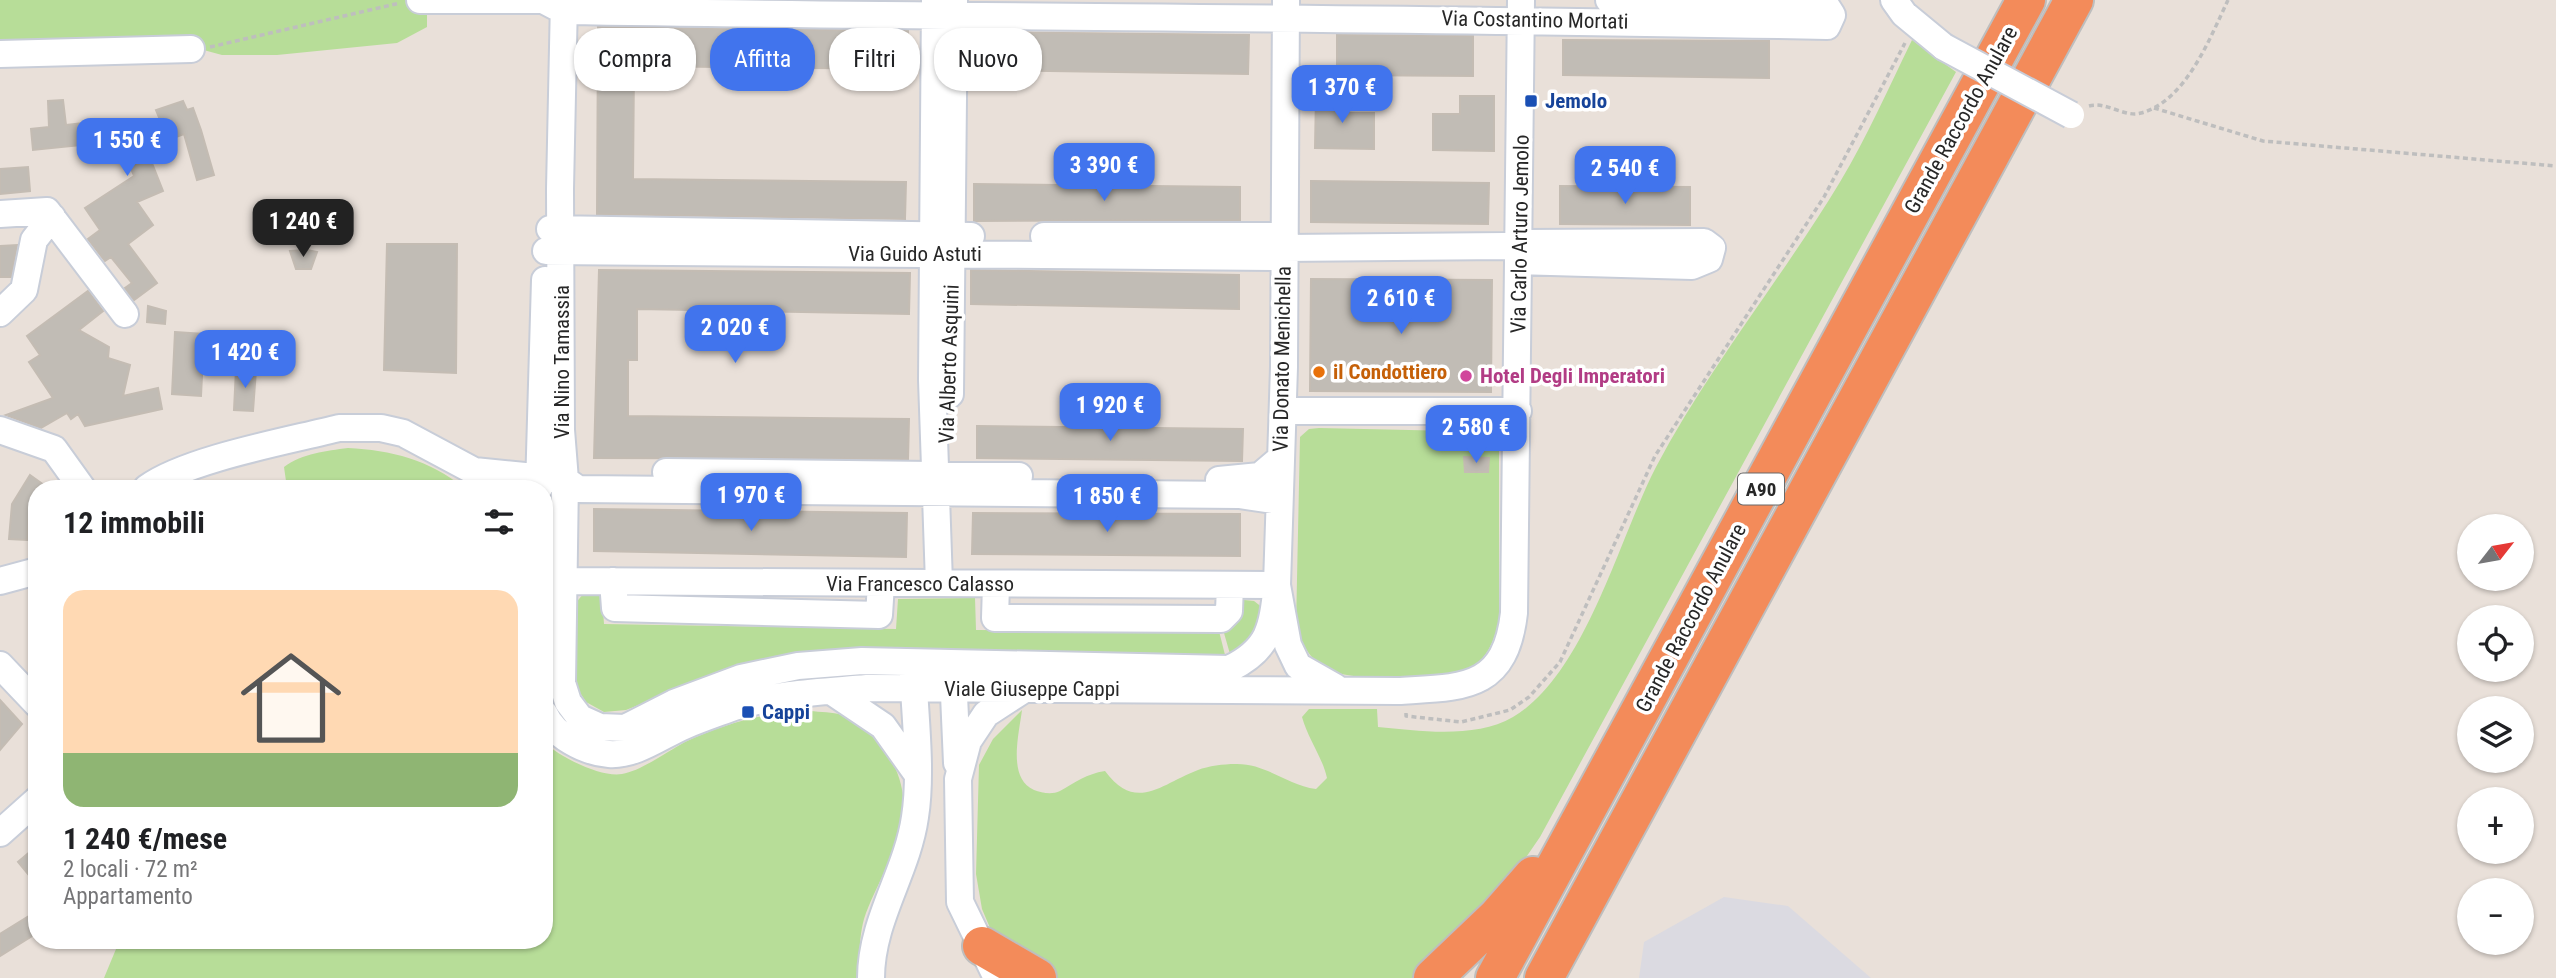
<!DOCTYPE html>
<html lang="it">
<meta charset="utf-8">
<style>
body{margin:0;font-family:"Roboto Condensed",sans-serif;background:#f2f2f2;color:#202124;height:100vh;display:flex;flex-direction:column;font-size:26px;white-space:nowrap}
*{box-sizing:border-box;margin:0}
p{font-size:23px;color:#757577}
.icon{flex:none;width:38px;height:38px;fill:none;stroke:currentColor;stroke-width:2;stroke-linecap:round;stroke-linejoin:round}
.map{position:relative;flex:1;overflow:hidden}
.side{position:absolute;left:28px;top:480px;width:525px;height:469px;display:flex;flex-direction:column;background:#fff;border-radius:28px;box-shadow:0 2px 5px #0004}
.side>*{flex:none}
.guide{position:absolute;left:574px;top:28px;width:665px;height:63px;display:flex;gap:14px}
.needle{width:46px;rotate:59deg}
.controls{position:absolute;left:2457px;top:514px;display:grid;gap:14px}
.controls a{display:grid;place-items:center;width:77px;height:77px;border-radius:50%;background:#fff;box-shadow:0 2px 5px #0004;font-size:35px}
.price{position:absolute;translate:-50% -60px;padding:0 16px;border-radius:14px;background:#4174ed;color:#fff;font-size:23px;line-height:46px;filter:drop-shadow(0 2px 4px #0008)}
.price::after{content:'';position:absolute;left:50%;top:42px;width:21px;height:16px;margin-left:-10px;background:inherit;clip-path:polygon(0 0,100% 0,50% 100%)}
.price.active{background:#222;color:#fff}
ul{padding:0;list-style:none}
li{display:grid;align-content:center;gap:14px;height:371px;padding:0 35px}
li+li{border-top:2px solid #e0e0e0}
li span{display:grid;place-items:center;height:217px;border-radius:21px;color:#555}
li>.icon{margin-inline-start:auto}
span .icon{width:126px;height:126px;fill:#fffc;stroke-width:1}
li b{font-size:30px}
h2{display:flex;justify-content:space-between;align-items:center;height:84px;padding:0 35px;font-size:30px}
.chip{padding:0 24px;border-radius:28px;background:#fff;box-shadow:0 2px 5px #0004;font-size:24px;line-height:63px}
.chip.active{background:#4174ed;color:#fff}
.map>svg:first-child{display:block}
.industrial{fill:#dbdae1}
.green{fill:#b7dd98}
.building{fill:#c1bcb5;stroke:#c4bcb3;stroke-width:2}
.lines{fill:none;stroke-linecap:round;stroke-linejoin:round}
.minor-casing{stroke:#c8cdd8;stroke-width:30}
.highway-casing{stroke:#bebebe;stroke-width:42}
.path{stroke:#bebebe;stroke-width:3.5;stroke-dasharray:5 3.5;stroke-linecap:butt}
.minor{stroke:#fff;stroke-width:26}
.highway{stroke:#f38b5a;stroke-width:38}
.minor-bridge-casing{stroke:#c8cdd8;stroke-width:30;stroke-linecap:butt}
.minor-bridge{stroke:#fff;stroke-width:26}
.transit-dot{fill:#1a4fb4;stroke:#fff;stroke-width:2.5}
.food-dot{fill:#e8710a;stroke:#fff;stroke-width:2.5}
.hotel-dot{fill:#d1479c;stroke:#fff;stroke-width:2.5}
.labels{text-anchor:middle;stroke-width:7;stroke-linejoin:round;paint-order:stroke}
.shield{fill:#fff;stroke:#686868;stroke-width:2}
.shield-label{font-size:19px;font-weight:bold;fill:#272727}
.street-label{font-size:21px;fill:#272727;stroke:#fff}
.transit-label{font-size:21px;font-weight:bold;fill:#164399;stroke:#fff;text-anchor:start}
.food-label{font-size:21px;font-weight:bold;fill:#c56008;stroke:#fff;text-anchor:start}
.hotel-label{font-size:21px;font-weight:bold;fill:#b23c85;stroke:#fff;text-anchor:start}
</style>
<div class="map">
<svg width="2556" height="978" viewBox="0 0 2556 978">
<rect width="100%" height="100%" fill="#e9e0d9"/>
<path class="industrial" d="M1724,897L1788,906L1871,978H1639L1644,942Z"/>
<path class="green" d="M0,0H427V27L397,43L277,55H222L163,39L0,43Z
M1912,40L1956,72L1540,837L1493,905L1455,945L1412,978H1058L1040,970L993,935L982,909L976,874L979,765L993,739L1022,710C1019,734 1007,778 1034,790C1042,793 1052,795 1060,791C1076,782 1086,774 1105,771C1136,813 1161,784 1198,770C1208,766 1224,764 1235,764C1266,763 1286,785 1316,789L1327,778C1322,756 1308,739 1302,717L1309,709H1377L1378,727C1420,731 1475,739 1513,717C1585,675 1619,538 1656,467C1709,367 1782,278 1840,182C1867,137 1889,87 1912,40Z
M1319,428L1499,432V619C1487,682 1449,678 1396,677C1349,677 1313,680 1296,627L1300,437L1309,429Z
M348,448C391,450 430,460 464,488H287L284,467C303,453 326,451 348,448Z
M584,593L602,596L604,624L896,629L898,599L975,598L976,630L1219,631L1225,655L830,654L724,671L626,710L604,712L586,702L577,688L574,605Z
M1244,600L1254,601L1263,608L1255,639L1230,654L1224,633C1239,626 1243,616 1244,600Z
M810,711C820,712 833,712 842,715C882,729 909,778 903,819C897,855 875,886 864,919C859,937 859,959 860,978H104L116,949L127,940H544V742C559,757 602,778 622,774C641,771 668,751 685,742C726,723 766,712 810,711Z"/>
<path class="building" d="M598,27L908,31L907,69L634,66L633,179L906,182L905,219L597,214Z
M979,32L1249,35L1248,74L979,70Z
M1337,35L1473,36V76L1337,75Z
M1563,40L1769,41V78L1563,75Z
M1316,95L1349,96V113H1374V149L1315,148Z
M1460,96H1494V151L1433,150V114H1460Z
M63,100L66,125L118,119L120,130L161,122L156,110L183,101L187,110L193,108L201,130L214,175L197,180L184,134L146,148L163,191L137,202L153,225L128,244L157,283L134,300L125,288L132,283L111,257L105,261L88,239L100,230L85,208L134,176L120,141L33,150L31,129L49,127L48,101Z
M28,167L30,191L0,194V169Z
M1311,181L1489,183L1488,224L1311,222Z
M974,184L1240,187V220L974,221Z
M1560,186L1690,187V225L1560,224Z
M387,244H457L456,373L384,370Z
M17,245L11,277H0V246Z
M307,250L317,252L311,269H296L290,251Z
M599,270L910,273L909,314L637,309V360H628V416L909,419L908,459L594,458Z
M971,270L1239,275V309L971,304Z
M1311,279L1492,280L1491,392L1310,391Z
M88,291L103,311L79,330L109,347L108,358L130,365L123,396L158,388L162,409L85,426L78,414L71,419L67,413L41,428L6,415L53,398L29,362L40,355L27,336Z
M148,306L166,311L165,324L147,322Z
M175,332L204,334L201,396L172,394Z
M236,369L256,370L253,411L234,410Z
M977,426L1243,429L1242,461L977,458Z
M1464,457L1489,458L1488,472H1465Z
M30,475L44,485L37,488V496L29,510L27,540L9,539L12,504Z
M594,509L907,513L906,557L594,551Z
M973,513L1240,514V556L972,554Z
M0,700L22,724L0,750Z
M37,846V885L18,862Z
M37,911V933L0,956V934Z"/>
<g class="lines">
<defs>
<path id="minor" d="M420,0H546
M564,0L560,189L561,430L565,480L562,683L568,702L580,718L600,727L625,728L674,703L741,678L798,666L862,661L1229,669C1270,649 1272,628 1277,585
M935,0L932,380L939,583
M1286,0L1284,367L1277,585L1288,645L1298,666L1335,687
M1894,0L1904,14L1944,47
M545,1L564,11C985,18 1406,17 1827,26L1832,15L1825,4L1609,0
M0,54L191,49
M0,214L47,211L125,314
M550,229L971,236
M1044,236H1284
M1284,248L1505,246
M546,251L1284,257
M1519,261L1692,266L1709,259L1712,248L1704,242L1519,243
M0,313L24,290L34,240L52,217
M950,394L954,0
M1283,411H1518
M0,430L54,449L82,488
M666,472L1019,476
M1219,480L1260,476L1280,459
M147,488C187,459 288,441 339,428H381L403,433L474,471L565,480L578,489L1239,495L1279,501
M539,488L545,280
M0,581L37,571
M563,581L1277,585
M613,581L615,608L879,615L881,584
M996,585L995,618L1221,619L1229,611L1230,585
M0,665L37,704
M953,672L957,763
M831,691L883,726L915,771
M544,713C554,736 584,752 609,754C635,756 661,736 684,726C700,719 718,713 734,707C779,693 821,692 867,688L1398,691C1462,687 1505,691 1514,613L1521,0
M0,833L37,800
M871,978C871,920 907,873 915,817C922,772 915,717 913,671
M997,978L960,902L958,779L968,741L986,714L1023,690"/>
<path id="highway" d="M982,946L1037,978
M1433,978L1497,917L1533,876
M1495,978L2026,0
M1544,978L2074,0"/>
</defs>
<use href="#minor" class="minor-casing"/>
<use href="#highway" class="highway-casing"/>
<path class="path" d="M210,47L400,3
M2089,106C2106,101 2125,118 2141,113C2186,101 2210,38 2228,0
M2154,108L2263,141L2556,166
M1406,713V716L1461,722L1510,710L1529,697L1560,662L1655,456L1824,197L1905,43"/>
<use href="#minor" class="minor"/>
<use href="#highway" class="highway"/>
<defs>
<path id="minor-bridge" d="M1944,47L2071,115"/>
</defs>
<use href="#minor-bridge" class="minor-bridge-casing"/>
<use href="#minor-bridge" class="minor-bridge"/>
</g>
<g class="transit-dot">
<rect x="1524" y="94" width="14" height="14" rx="3.5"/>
<rect x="741" y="705" width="14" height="14" rx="3.5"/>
</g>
<circle class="food-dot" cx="1319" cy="372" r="7"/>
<circle class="hotel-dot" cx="1466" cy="376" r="7"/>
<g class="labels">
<rect class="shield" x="1738" y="473.5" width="46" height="31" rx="5"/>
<g class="shield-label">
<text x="1761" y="496">A90</text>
</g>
<g class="street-label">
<text transform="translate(1535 20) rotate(1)" y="7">Via Costantino Mortati</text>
<text transform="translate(1961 120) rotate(-61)" y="7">Grande Raccordo Anulare</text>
<text transform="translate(1520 234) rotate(-89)" y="7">Via Carlo Arturo Jemolo</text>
<text x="915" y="261">Via Guido Astuti</text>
<text transform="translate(1282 359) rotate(-89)" y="7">Via Donato Menichella</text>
<text transform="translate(562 362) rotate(-90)" y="7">Via Nino Tamassia</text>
<text transform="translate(949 364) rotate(-88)" y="7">Via Alberto Asquini</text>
<text x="920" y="591">Via Francesco Calasso</text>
<text transform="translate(1691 618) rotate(-62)" y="7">Grande Raccordo Anulare</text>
<text x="1032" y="696">Viale Giuseppe Cappi</text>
</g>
<g class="transit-label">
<text x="1545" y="108">Jemolo</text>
<text x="762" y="719">Cappi</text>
</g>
<g class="food-label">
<text x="1333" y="379">il Condottiero</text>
</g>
<g class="hotel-label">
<text x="1480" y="383">Hotel Degli Imperatori</text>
</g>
</g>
</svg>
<div class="controls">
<a><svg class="needle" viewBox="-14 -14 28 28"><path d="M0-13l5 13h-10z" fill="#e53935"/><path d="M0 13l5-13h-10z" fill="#757577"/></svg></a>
<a><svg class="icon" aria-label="locate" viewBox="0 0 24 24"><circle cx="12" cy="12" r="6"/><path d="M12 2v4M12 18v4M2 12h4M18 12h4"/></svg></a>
<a><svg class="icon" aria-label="layers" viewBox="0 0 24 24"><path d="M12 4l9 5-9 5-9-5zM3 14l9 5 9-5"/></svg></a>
<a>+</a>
<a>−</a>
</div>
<b class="price" style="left:1342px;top:125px">1 370 €</b>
<b class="price" style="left:127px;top:178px">1 550 €</b>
<b class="price" style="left:1104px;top:203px">3 390 €</b>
<b class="price" style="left:1625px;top:206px">2 540 €</b>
<b class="price active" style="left:303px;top:259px">1 240 €</b>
<b class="price" style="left:1401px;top:336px">2 610 €</b>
<b class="price" style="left:735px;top:365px">2 020 €</b>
<b class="price" style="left:245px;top:390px">1 420 €</b>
<b class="price" style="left:1110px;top:443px">1 920 €</b>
<b class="price" style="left:1476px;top:465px">2 580 €</b>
<b class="price" style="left:751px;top:533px">1 970 €</b>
<b class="price" style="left:1107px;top:534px">1 850 €</b>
<div class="guide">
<a class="chip">Compra</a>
<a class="chip active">Affitta</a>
<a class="chip">Filtri</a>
<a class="chip">Nuovo</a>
</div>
<section class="side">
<h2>12 immobili<svg class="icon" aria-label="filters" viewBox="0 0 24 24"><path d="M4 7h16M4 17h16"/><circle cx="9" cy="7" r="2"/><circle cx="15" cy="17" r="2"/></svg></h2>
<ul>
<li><span style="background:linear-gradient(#ffd9b3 75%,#8fb573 0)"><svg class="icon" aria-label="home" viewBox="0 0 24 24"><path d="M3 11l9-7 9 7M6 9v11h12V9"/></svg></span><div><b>1 240 €/mese</b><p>2 locali · 72 m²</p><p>Appartamento</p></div></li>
</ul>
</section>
</div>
